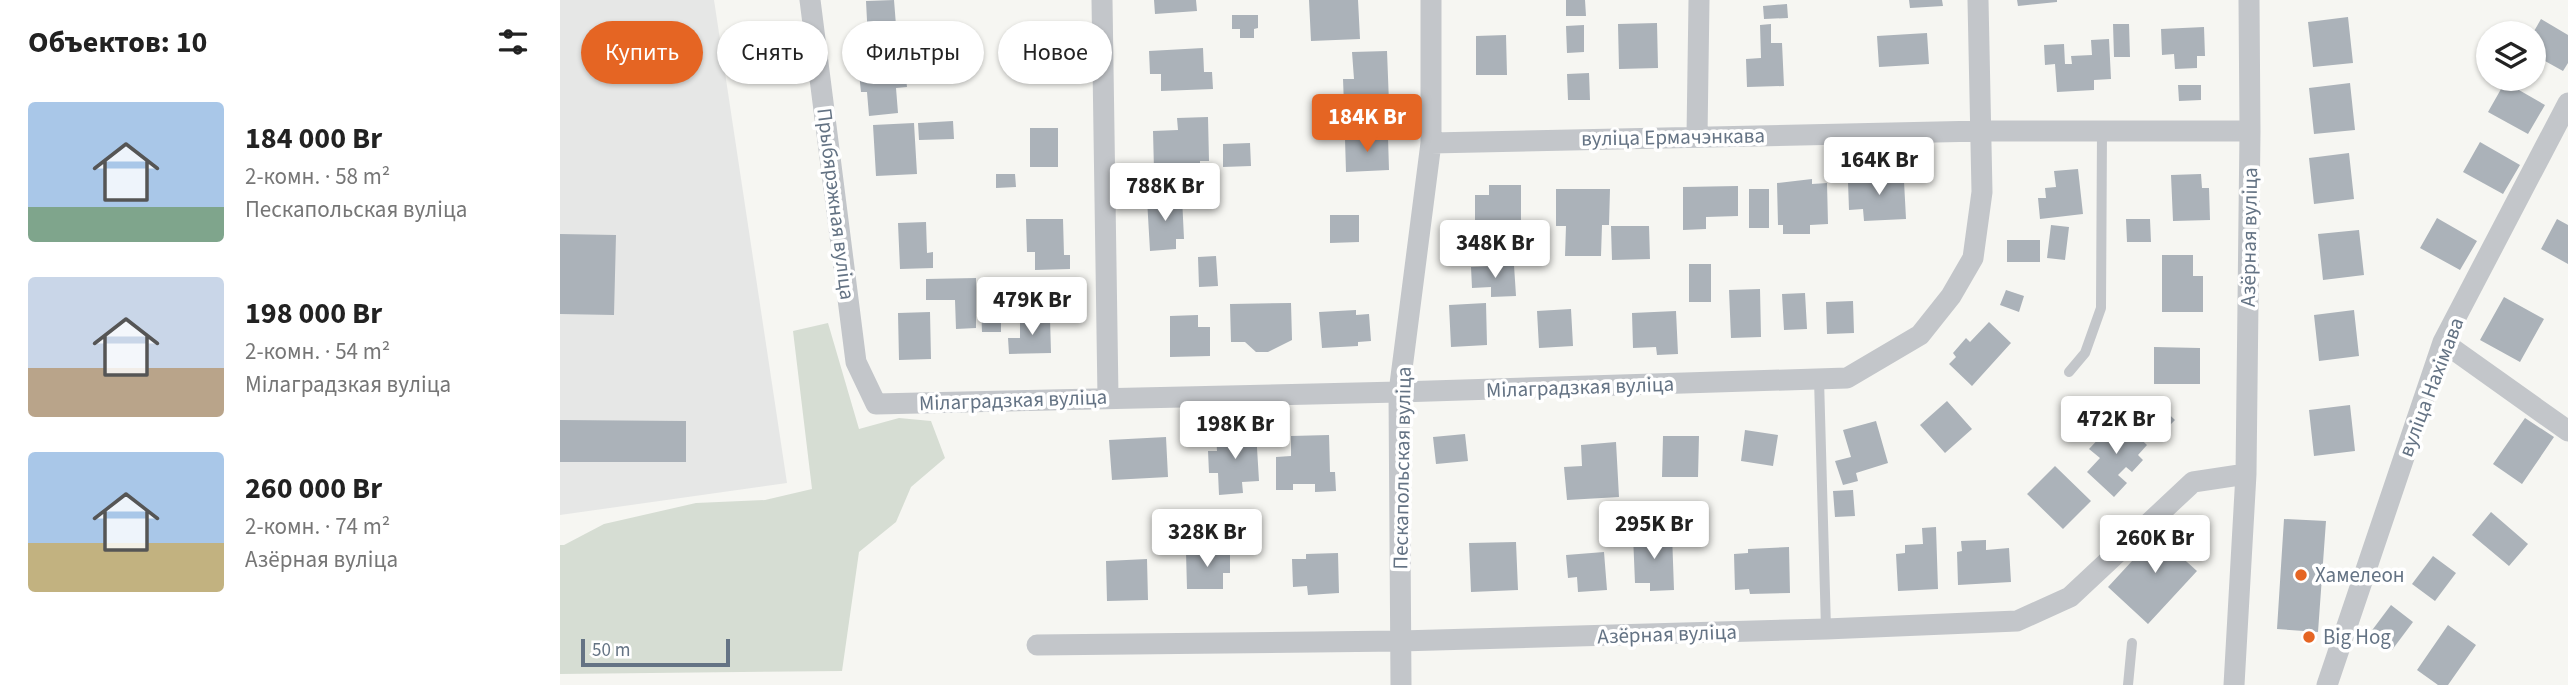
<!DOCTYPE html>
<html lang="ru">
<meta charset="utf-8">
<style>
body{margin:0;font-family:"Source Sans 3",sans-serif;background:#f6f6f6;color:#222;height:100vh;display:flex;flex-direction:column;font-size:26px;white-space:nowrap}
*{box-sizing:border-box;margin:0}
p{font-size:23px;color:#767676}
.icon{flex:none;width:38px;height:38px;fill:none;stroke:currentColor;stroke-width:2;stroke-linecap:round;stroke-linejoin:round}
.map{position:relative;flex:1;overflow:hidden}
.drawer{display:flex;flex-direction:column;background:#fff;width:560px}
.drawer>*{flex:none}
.top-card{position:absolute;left:21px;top:21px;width:665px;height:63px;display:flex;gap:14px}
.fabs{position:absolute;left:1916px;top:21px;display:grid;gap:14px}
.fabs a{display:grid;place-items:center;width:70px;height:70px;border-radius:50%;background:#fff;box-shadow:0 2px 5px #0004;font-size:35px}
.scale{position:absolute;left:21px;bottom:18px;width:149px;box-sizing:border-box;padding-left:7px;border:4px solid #647384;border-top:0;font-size:19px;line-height:24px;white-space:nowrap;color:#647384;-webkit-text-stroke:5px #fff;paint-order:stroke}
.price{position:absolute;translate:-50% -60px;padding:0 16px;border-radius:7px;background:#fff;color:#222;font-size:23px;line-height:46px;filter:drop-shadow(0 2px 4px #0008)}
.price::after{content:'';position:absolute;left:50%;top:42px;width:21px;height:16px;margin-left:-10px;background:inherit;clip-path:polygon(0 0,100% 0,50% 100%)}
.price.on{background:#e56523;color:#fff}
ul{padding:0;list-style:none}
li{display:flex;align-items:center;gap:21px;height:175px;padding:0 28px}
li span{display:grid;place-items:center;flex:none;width:196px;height:140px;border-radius:7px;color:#555}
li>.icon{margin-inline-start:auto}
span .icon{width:84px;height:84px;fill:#fffc;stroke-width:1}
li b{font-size:30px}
h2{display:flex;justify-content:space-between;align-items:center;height:84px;padding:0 28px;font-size:30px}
.tag{padding:0 24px;border-radius:32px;background:#fff;box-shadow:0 2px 5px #0004;font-size:24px;line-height:63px}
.tag.on{background:#e56523;color:#fff}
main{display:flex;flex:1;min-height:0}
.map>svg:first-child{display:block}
.built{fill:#e6e7e6}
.green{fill:#d6ddd3}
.building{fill:#abb2b9}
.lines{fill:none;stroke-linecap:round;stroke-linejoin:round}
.service{stroke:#c3c6ca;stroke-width:10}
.minor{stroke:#c3c6ca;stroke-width:21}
.poi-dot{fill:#e56523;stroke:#fff;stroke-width:2.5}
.labels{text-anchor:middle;stroke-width:7;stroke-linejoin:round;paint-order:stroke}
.street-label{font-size:21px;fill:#647384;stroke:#fff}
.poi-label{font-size:21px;fill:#647384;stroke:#fff;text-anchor:start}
</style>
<main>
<section class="drawer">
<h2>Объектов: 10<svg class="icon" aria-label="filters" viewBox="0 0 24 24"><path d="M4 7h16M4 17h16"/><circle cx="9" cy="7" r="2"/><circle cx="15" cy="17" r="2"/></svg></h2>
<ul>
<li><span style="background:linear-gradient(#a9c7e8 75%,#7fa58c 0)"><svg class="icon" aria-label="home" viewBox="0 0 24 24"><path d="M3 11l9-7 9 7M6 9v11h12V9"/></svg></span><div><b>184 000 Br</b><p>2-комн. · 58 m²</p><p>Пескапольская вуліца</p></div></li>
<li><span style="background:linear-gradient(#c9d6e8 65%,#b9a48a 0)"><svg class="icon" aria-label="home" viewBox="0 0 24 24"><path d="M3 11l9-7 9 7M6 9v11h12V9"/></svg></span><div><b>198 000 Br</b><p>2-комн. · 54 m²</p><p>Мілаградзкая вуліца</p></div></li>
<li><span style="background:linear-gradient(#a9c7e8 65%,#c2b280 0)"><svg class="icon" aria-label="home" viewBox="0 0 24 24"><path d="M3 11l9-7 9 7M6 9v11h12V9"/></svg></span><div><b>260 000 Br</b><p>2-комн. · 74 m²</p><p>Азёрная вуліца</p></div></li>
</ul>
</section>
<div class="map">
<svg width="2008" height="685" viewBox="0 0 2008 685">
<rect width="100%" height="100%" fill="#f6f6f2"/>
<path class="built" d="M0,0H154L227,483L0,515Z"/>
<path class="green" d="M268,323L299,429L339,418L371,421L385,458L351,487L336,522L299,552L282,671L0,674V545H4L44,524L136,503L205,500L252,489L233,331Z"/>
<path class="building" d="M334,0L337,38L308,40L306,1Z
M594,0H636L637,11L595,14Z
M749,0H798L800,39L751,41Z
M1006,0H1025L1026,16H1006Z
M1349,0H1382L1383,6L1350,8Z
M1457,0H1497V2L1458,6Z
M1227,4L1228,18L1204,19L1203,6Z
M672,15H698V28L694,29V38H680V29H672Z
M1788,17L1793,63L1753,67L1748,22Z
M1981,19L2008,35V63L2003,71L1974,55L1973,33Z
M1097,23L1098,68L1059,69L1058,24Z
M1211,24V43H1222L1224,86L1187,87L1186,59L1201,58L1200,25Z
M1553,24H1569L1570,57H1554Z
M1024,25V52L1007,53L1006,26Z
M1644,27L1645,56H1637V68L1615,69L1614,54L1602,55L1601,29Z
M471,31H511L512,76H471Z
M1367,33L1369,64L1319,67L1317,36Z
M946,35L947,75H916V36Z
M1549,39L1551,79L1534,80V90L1497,92L1495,64L1485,65L1484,45L1504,44L1505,64H1512L1511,56L1532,55L1531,40Z
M643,48L644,72H652L653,89L601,91V74H590L589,51Z
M827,51L829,103L784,105L783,79H794L792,52Z
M344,59L347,87L336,88L338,113L309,116L307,92H301L298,64Z
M1029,73L1030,100H1008L1007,74Z
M1945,82L1985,105L1968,134L1928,112Z
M1790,83L1795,130L1754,134L1749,88Z
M1618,85H1641V100L1619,101Z
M648,117L649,161H640V168L594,170L593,131L618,130L617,118Z
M393,121L394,139L359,140L358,123Z
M354,123L357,174L316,176L313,125Z
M470,128H498V167H470Z
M828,137L829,170L786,172L785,139Z
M1920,142L1960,165L1943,194L1903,172Z
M690,143L691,166L663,167V144Z
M1789,153L1794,199L1754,204L1749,158Z
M1518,169L1523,214L1480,219L1478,198H1486L1485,188L1496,187L1494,171Z
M1331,170L1332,181H1344L1346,219L1304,221L1303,209L1289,210L1288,182L1309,181V172Z
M436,174H455L456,187L436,188Z
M1641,174L1642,188H1649L1650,220L1613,221L1611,175Z
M1252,179V184L1267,183L1268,224L1250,225V234H1223V225H1218L1217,183Z
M929,185H961V230H915V195H929Z
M1178,186V216L1146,217V229L1123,230V187Z
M996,189H1050L1049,225H1042L1041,256H1005L1006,226H996Z
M1189,189H1209V228H1189Z
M622,197L624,239H616V249L590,251L587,199Z
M770,215H799V242L770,243Z
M1877,218L1917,241L1900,270L1860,248Z
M466,219H503L504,255H510V269L475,270V252H467Z
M1566,219H1590L1591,242H1567Z
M1997,219L2008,225V264L1981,249Z
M366,222L367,253L373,252V268L340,269L338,223Z
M1491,225L1509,227L1505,260L1487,258Z
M1051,226H1089L1090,259L1052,260Z
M1799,230L1804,275L1763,280L1758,234Z
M0,234L56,235L54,315L0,314Z
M1447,240H1480V262H1447Z
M1602,255H1633V276H1643V312H1602Z
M656,256L658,286L639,287L638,257Z
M1129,264H1151V302H1129Z
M954,265L956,296L931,297V287L912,288L911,267Z
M416,278V328L396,329L395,300H366V279Z
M1200,289L1201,337L1171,338L1169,290Z
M1446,290L1464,296L1459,312L1440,305Z
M1245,293L1247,329L1224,330L1222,294Z
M1944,297L1984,319L1960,362L1920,340Z
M1293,301L1294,333L1267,334L1266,302Z
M731,303L732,340L708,352H696L685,342H671L670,304Z
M926,303L927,345L891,347L889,305Z
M421,305H441V332H422Z
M1011,309L1013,346L979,348L977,311Z
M796,310V315L809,314L811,341L798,342V346L762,348L759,312Z
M1794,310L1799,356L1759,361L1754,315Z
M1116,311L1118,354L1097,355L1096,347L1073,348L1072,313Z
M370,312L371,359L339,360L338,313Z
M638,315V327H650V356L610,357V316Z
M460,318H490L491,353L449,354L448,338H460Z
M1429,322L1451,343L1412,386L1389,364L1396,357L1393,353L1406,338L1410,342Z
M1594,347L1640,348V384H1594Z
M1387,401L1412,429L1385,453L1360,425Z
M1596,402L1615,420L1602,433L1584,415Z
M1790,405L1795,451L1754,456L1749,410Z
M1558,418L1587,445L1578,455L1583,460L1572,472L1566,467L1558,475L1567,483L1554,497L1527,472L1540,458L1529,449Z
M1965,418L1994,437L1962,484L1933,464Z
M0,420L126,421V462H0Z
M1316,421L1328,463L1296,473L1298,481L1283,485L1275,461L1291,457L1283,430Z
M1185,430L1218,435L1213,466L1181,461Z
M696,431L699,481L682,482L683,493L659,495L658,473H649L648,451H657L656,434Z
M905,434L908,461L876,464L873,437Z
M769,435L770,472H775L776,491L755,492V484H733V490H716V457L731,456V436Z
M1103,436H1139L1138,477H1102Z
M606,437L608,477L552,480L549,440Z
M1056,442L1059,497L1007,500L1004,467L1022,466L1021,445Z
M1495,466L1531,501L1503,529L1467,494Z
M1293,490L1295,516L1275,517L1273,491Z
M1931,512L1968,544L1949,566L1912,535Z
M1724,519L1766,521L1758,632L1717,629Z
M1608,522L1628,540L1617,553L1637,571L1588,624L1548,587Z
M1376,527L1378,589L1338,591L1336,554L1345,553V545L1363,544L1362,528Z
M1112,534L1114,590L1090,591V583H1075L1073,535Z
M1426,540V550L1449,548L1451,582L1398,585L1397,552L1402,551L1401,541Z
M956,542L958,590L911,592L909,543Z
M1229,547L1230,593L1190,594L1189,589L1175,590L1174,554L1188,553V549Z
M670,551V573H663V589H627L626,552Z
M1044,552L1047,590L1018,592L1017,577L1008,578L1006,555Z
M778,553L779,593L748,595L747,586L733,587L732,559H746V554Z
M1873,556L1896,573L1875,601L1852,584Z
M587,559L588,600L547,601L546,561Z
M1831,605L1853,622L1832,650L1810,633Z
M1888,625L1916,645L1888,685H1878L1857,670Z"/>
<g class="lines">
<path class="service" d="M1509,372L1525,353L1541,308L1542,131
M1259,379L1266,629
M1568,685L1572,643"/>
<path class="minor" d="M250,0L296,362L316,404L839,392L1287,378L1360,335L1391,296L1413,258L1422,192L1418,0
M542,0L548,397
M1137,136L1139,0
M871,143L1422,131H1690
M1883,342L2008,431
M477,645L840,641L1266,629L1457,621L1510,597L1633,482L1686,474
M841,685L839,392L871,143V0
M1674,685L1686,474L1690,131L1689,0
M1767,685L1883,342L2008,103"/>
</g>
<g class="poi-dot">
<circle cx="1741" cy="575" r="7"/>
<circle cx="1749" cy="637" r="7"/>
</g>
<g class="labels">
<g class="street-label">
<text transform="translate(1113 137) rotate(-1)" y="7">вуліца Ермачэнкава</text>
<text transform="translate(276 204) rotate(83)" y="7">Прыбярэжная вуліца</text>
<text transform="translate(1689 237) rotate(-89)" y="7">Азёрная вуліца</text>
<text transform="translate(1020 387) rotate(-2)" y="7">Мілаградзкая вуліца</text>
<text transform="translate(1871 387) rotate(-69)" y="7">вуліца Нахімава</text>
<text transform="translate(453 400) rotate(-2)" y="7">Мілаградзкая вуліца</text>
<text transform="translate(842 468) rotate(-89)" y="7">Пескапольская вуліца</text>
<text transform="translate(1107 634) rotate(-2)" y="7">Азёрная вуліца</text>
</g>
<g class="poi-label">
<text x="1755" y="582">Хамелеон</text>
<text x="1763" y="644">Big Hog</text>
</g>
</g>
</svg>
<div class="fabs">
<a><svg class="icon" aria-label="layers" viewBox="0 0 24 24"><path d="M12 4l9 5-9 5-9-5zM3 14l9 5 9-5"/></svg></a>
</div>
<div class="scale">50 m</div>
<b class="price on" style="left:807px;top:154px">184K Br</b>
<b class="price" style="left:1319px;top:197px">164K Br</b>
<b class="price" style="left:605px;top:223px">788K Br</b>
<b class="price" style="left:935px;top:280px">348K Br</b>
<b class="price" style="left:472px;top:337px">479K Br</b>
<b class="price" style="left:1556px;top:456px">472K Br</b>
<b class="price" style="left:675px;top:461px">198K Br</b>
<b class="price" style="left:1094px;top:561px">295K Br</b>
<b class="price" style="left:647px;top:569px">328K Br</b>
<b class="price" style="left:1595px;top:575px">260K Br</b>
<div class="top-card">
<a class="tag on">Купить</a>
<a class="tag">Снять</a>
<a class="tag">Фильтры</a>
<a class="tag">Новое</a>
</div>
</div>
</main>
